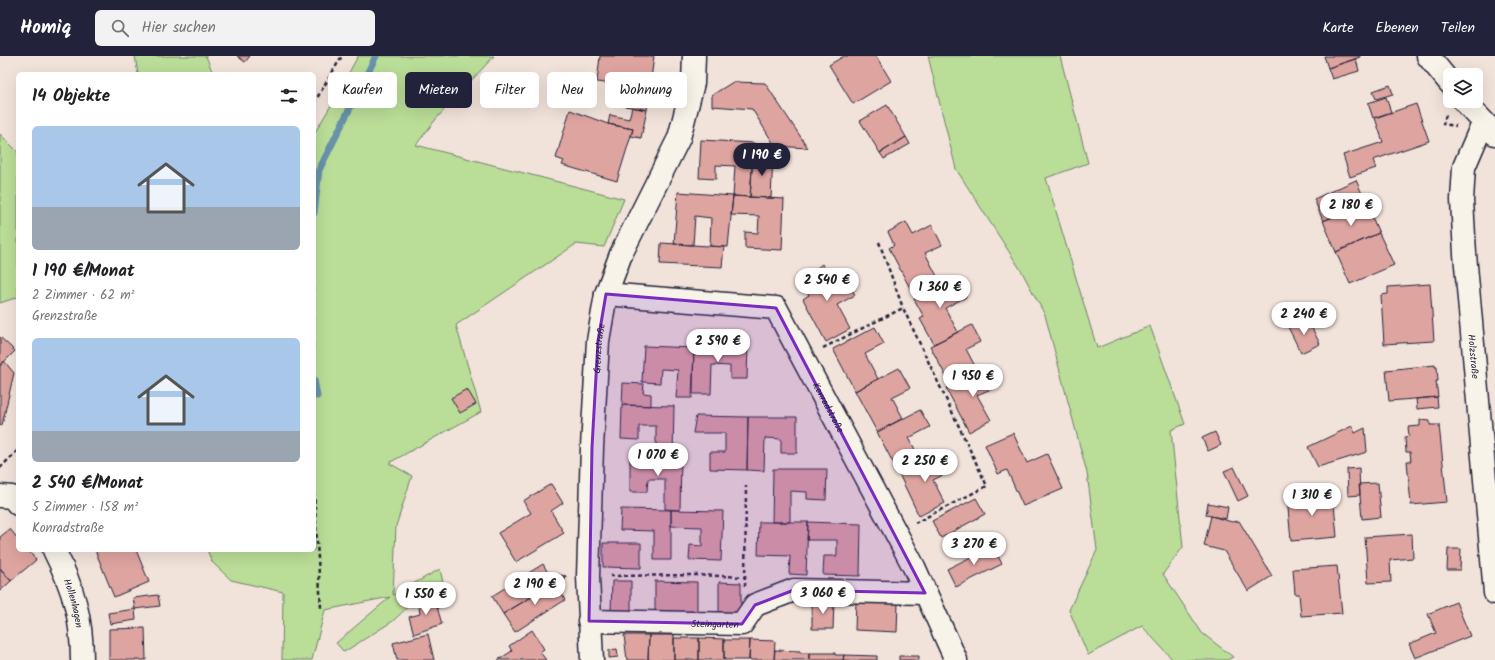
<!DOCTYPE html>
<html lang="de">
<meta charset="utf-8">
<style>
body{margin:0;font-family:Kalam,sans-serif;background:#f2f2f2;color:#202124;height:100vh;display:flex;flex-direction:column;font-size:15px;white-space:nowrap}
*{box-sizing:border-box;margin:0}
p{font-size:13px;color:#757577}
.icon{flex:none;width:22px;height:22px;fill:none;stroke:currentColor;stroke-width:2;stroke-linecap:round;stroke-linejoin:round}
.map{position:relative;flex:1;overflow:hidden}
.sheet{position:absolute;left:16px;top:16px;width:300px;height:480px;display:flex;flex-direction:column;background:#fff;border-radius:6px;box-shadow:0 4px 16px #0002}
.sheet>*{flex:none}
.hud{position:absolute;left:328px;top:16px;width:380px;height:36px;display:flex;gap:8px}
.controls{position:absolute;left:1443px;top:12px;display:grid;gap:8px}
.controls a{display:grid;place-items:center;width:40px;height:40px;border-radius:6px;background:#fff;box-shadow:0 4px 16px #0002;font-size:20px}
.price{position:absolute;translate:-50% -34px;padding:0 9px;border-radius:14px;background:#fff;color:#222;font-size:13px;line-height:26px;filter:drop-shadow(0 1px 2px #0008)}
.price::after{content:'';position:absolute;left:50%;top:24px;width:12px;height:9px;margin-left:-6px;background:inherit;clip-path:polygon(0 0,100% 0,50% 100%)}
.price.on{background:#22223b;color:#fff}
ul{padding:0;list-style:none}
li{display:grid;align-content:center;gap:8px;height:212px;padding:0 16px}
li span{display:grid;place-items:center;height:124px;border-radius:6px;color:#555}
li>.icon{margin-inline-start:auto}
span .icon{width:72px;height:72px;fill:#fffc;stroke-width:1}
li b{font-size:17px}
h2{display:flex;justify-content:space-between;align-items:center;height:48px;padding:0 16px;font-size:17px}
.tag{padding:0 14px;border-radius:6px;background:#fff;box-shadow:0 4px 16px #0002;font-size:14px;line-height:36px}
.tag.on{background:#22223b;color:#fff}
header{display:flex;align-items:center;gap:24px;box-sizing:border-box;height:56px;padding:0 20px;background:#22223b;color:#fff}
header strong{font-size:19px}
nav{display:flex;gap:22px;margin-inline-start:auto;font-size:14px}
.search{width:280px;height:36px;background:#f2f2f2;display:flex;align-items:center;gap:10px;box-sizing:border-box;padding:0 14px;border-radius:6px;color:#757577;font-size:15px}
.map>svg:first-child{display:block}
.green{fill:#badd97;stroke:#6e8069}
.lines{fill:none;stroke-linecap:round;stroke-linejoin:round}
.stream{stroke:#6692aa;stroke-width:7}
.building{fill:#dea4a0;stroke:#22223b}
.minor-casing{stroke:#22223b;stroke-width:25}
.tertiary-casing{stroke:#22223b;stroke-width:25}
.path{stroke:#22223b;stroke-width:2.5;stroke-dasharray:4 3;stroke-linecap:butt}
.minor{stroke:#f7f3e8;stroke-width:22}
.tertiary{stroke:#f7f3e8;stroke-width:22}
.marked{fill:#7b2cbf;fill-opacity:0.2;stroke:#7b2cbf;stroke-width:3;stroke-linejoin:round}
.labels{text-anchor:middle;stroke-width:3.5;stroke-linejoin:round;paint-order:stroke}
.street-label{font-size:10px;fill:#22223b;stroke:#f7f3e8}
</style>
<header>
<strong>Homiq</strong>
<div class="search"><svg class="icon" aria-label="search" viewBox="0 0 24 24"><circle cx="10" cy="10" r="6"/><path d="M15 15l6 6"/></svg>Hier suchen</div>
<nav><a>Karte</a><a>Ebenen</a><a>Teilen</a></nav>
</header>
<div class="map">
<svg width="1495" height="604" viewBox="0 0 1495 604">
<rect width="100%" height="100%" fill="#f2e3da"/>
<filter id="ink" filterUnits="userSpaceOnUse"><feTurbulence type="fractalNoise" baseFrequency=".025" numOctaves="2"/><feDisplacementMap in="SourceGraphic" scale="8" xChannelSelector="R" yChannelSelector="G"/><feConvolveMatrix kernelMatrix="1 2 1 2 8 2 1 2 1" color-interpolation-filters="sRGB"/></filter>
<g filter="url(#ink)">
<path class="green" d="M135,0H206L212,15L210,18H138Z
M358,0H494L436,63L416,89L624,143L604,191L576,188L456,269L481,356L389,407L412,420L396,470L393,539L440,513L444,531L417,542L393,565L344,596L336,587L390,541L325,554L312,604H282L283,536L231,524L212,506L207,494H314V78L333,46Z
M928,0H1060L1088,107L1046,122L1097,292L1150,270L1185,368L1171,374L1183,491L1163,518L1202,577L1233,601L1227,604H1173L1142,570L1088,599L1069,554L1097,494L1087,417L1045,259L1022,216L956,113Z
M0,78L18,96V241L0,247Z"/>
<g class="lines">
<path class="stream" d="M314,157L319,114L376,0
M314,324L317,340"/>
</g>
<path class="building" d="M237,0H250L245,6Z
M600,0H654L647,54L619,49L621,29L597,26Z
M844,0H876L891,25L853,48L829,9Z
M1324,0H1360V1L1328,12Z
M1356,3L1359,15L1332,23L1328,12Z
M733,26L765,27L808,92L775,90L752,53L712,50V39Z
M1390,29L1393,38L1376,43L1373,35Z
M1386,41L1391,56L1373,62L1368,47Z
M1416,48L1429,85L1373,104L1376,112L1350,121L1343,99L1383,86L1375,62Z
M887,49L906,81L880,97L860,65Z
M632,51L647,54L641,82L631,80L633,73L608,68L610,59L629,63Z
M570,54L608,68L633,73L617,125L562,109L564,105L556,102Z
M906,81L910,88L884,103L880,97Z
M701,84L754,87L750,141L733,140L735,110L716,109V123L699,122Z
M753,99L773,100L771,142L750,141Z
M1356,124L1366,147L1323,165L1314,143Z
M678,136L733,140L728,191L710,190L711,162L695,160L693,189L674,188Z
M733,140L784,143L782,194L745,192V176L758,177L759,160L731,159Z
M1366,147L1379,177L1336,196L1323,165Z
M906,166L913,179L932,169L942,189L925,197L938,222L912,236L889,192L894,189L888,176Z
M1379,177L1394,209L1350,228L1336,196Z
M661,187L724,191L722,211L660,208Z
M822,208L833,229L846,222L855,239L837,249L850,273L826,286L803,243L809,239L801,225Z
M955,221L966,241L945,252L958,276L934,288L920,263L924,261L914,243Z
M1430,228L1434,285L1384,288L1381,239L1388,238V231Z
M1307,262L1320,288L1301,297L1288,271Z
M972,269L980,286L966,293L978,316L951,330L930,290Z
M875,271L884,288L865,298L878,323L855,335L833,293Z
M0,281L15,295L0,310Z
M694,287L748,288L747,323H730V310L712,309L711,338H693Z
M644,290L694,292L692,342H676L678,314L661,313L660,327L642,326Z
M4,305L14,317L2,369L0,370V310Z
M1435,309V311H1437L1438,325H1436L1438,341L1389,345L1386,314Z
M990,310L998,330L977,339L991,364L969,376L946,332Z
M899,312L910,332L892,341L903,362L877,376L855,335Z
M623,327L644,328L643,337L651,338V350L622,349Z
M467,333L476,348L460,357L451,342Z
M1437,341L1438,351L1417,353L1416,343Z
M622,349L674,350L673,400H656V370H639V384L621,383Z
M920,354L930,371L909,382L921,405L898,416L877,376Z
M696,360L748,361L747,414L710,413V396H725V377H693Z
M748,361H797V397H781V383L765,382L764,415L747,414Z
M1420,364L1430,365V369H1439L1447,446L1411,449L1407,405H1411L1410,396H1406L1405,381L1409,380L1408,371L1420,370Z
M1352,370L1355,377L1365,372L1367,396L1318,411L1308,391Z
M1215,376L1221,389L1208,395L1202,382Z
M1013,377L1027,407L1047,398L1063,433L1023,450L1007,414L998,418L985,389Z
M939,396L949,416L933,424L945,447L919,460L898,416Z
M630,400L681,401L680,454L665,453V423H648L647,436H630Z
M1234,411L1248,440L1238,445L1224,415Z
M1359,412L1360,439L1348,440L1347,413Z
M773,413H827L826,444L807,443V436L790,435V466H772Z
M1378,427L1381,461L1362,463L1359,428Z
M551,428L563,447L551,455L564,477L516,506L498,477L531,457L523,445Z
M1333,437L1337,481L1291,485L1287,441Z
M976,442L985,458L941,482L932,465Z
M1208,447L1228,451L1226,463L1206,459Z
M621,453L671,454V504H654V475L620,474Z
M671,454L723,455L721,505L689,504L690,489L702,490V471L671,470Z
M1211,460L1232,466L1239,465L1272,520L1248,535L1224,495L1204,490Z
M759,466H808L806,519L789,518L790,500L758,499Z
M808,466L861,468L860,520L823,519L824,500H837V484H807Z
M10,473L18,483V494H28L36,504L11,525L0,512V481Z
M1412,478L1413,502L1390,504L1391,526L1368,527L1365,481Z
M603,487H641V512L603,511Z
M993,490L1002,508L956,531L947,513Z
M1448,493H1461L1460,514H1447Z
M95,494H136L149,526L114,541Z
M543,508L548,517L566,520L503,558L492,540Z
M1337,510L1342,557L1301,560L1299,538H1295L1293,513Z
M0,512L11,525L0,535Z
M566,520L560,535L565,544L515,576L503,558Z
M612,525H631V556H611Z
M655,525L697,526V557L655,556Z
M719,526L741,527V557H719Z
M158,539L160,550L135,553L133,542Z
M434,541L442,568L414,578L409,561L420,558L418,546Z
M856,545L898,547L897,576L855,574Z
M812,546H834L833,573H812Z
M1456,546L1470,580L1415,602L1409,588L1436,577L1428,558Z
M135,553L136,564L110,568L108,557Z
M145,572L146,604H109V573Z
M532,574L544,593L540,596L546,604H498L512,595L509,590Z
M428,578L434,604H397L393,587Z
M624,579H649L648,604H627Z
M649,579H674V604H648Z
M674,582H699V604H674Z
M699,582L724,583V604H699Z
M724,584H750L749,604H724Z
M750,584L775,585L774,604H749Z
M617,593L618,601L609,602V594Z
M775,594L800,595V597H809V604H774Z
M809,597H835V599H844L843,604H809Z
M844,599L877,600V604H843Z
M899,600H919V604H899Z"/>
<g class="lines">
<defs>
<g id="minor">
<path id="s1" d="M1487,70L1479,76L1464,111L1462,144L1465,198L1495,537"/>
<path id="s2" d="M606,238L776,252L896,477L914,511L956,604"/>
<path d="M0,440L12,441L18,448"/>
<path id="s3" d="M54,494C73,532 82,561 82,604"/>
<path id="s4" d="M589,565L742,568L755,549L794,534L925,537"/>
<path id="s5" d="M592,604L588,521L592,391L598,285L606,238L621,198L679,82L693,27L694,0"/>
</g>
<path id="tertiary" d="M1428,0L1450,27
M1464,45L1495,78"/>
</defs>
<use href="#minor" class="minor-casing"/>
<use href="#tertiary" class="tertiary-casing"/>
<path class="path" d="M314,47L342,0
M1446,59L1443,68L1456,70
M879,186L903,252
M823,292L903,252L987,430L915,467
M0,412L18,394
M314,436L321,552
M610,520L695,519L745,521
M745,530L746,430"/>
<use href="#minor" class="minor"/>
<use href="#tertiary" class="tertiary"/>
</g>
</g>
<path class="marked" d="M606,238L776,252L925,537L794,534L755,549L742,568L589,565L592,391L598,285Z"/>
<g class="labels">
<g class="street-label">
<text dy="4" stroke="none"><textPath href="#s5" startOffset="312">Grenzstraße</textPath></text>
<text dy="4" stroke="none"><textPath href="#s1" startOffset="238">Holzstraße</textPath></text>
<text dy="4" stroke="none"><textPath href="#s2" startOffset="283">Konradstraße</textPath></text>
<text dy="4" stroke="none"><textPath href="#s3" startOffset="57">Hollenhagen</textPath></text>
<text dy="4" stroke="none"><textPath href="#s4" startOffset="126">Steingarten</textPath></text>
</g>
</g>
</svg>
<div class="controls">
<a><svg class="icon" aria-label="layers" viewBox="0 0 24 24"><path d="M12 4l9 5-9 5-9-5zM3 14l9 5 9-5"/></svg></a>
</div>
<b class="price on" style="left:762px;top:121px">1 190 €</b>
<b class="price" style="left:1351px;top:171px">2 180 €</b>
<b class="price" style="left:827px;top:246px">2 540 €</b>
<b class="price" style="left:940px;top:253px">1 360 €</b>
<b class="price" style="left:1304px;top:280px">2 240 €</b>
<b class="price" style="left:718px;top:307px">2 590 €</b>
<b class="price" style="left:973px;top:342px">1 950 €</b>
<b class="price" style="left:658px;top:421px">1 070 €</b>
<b class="price" style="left:925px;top:427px">2 250 €</b>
<b class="price" style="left:1312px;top:461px">1 310 €</b>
<b class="price" style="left:974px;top:510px">3 270 €</b>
<b class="price" style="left:535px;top:550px">2 190 €</b>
<b class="price" style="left:823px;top:559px">3 060 €</b>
<b class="price" style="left:426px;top:560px">1 550 €</b>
<div class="hud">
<a class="tag">Kaufen</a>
<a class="tag on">Mieten</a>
<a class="tag">Filter</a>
<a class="tag">Neu</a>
<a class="tag">Wohnung</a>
</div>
<section class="sheet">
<h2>14 Objekte<svg class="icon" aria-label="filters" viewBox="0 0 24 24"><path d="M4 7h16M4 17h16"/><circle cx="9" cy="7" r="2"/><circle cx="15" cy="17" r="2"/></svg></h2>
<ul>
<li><span style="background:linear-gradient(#a9c7e8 65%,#9aa5b1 0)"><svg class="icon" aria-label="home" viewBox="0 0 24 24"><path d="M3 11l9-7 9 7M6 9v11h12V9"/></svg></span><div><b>1 190 €/Monat</b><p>2 Zimmer · 62 m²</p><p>Grenzstraße</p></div></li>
<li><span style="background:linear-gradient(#a9c7e8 75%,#9aa5b1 0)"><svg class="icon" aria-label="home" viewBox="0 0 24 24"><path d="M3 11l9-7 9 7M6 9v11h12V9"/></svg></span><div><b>2 540 €/Monat</b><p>5 Zimmer · 158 m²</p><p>Konradstraße</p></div></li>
</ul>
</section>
</div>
